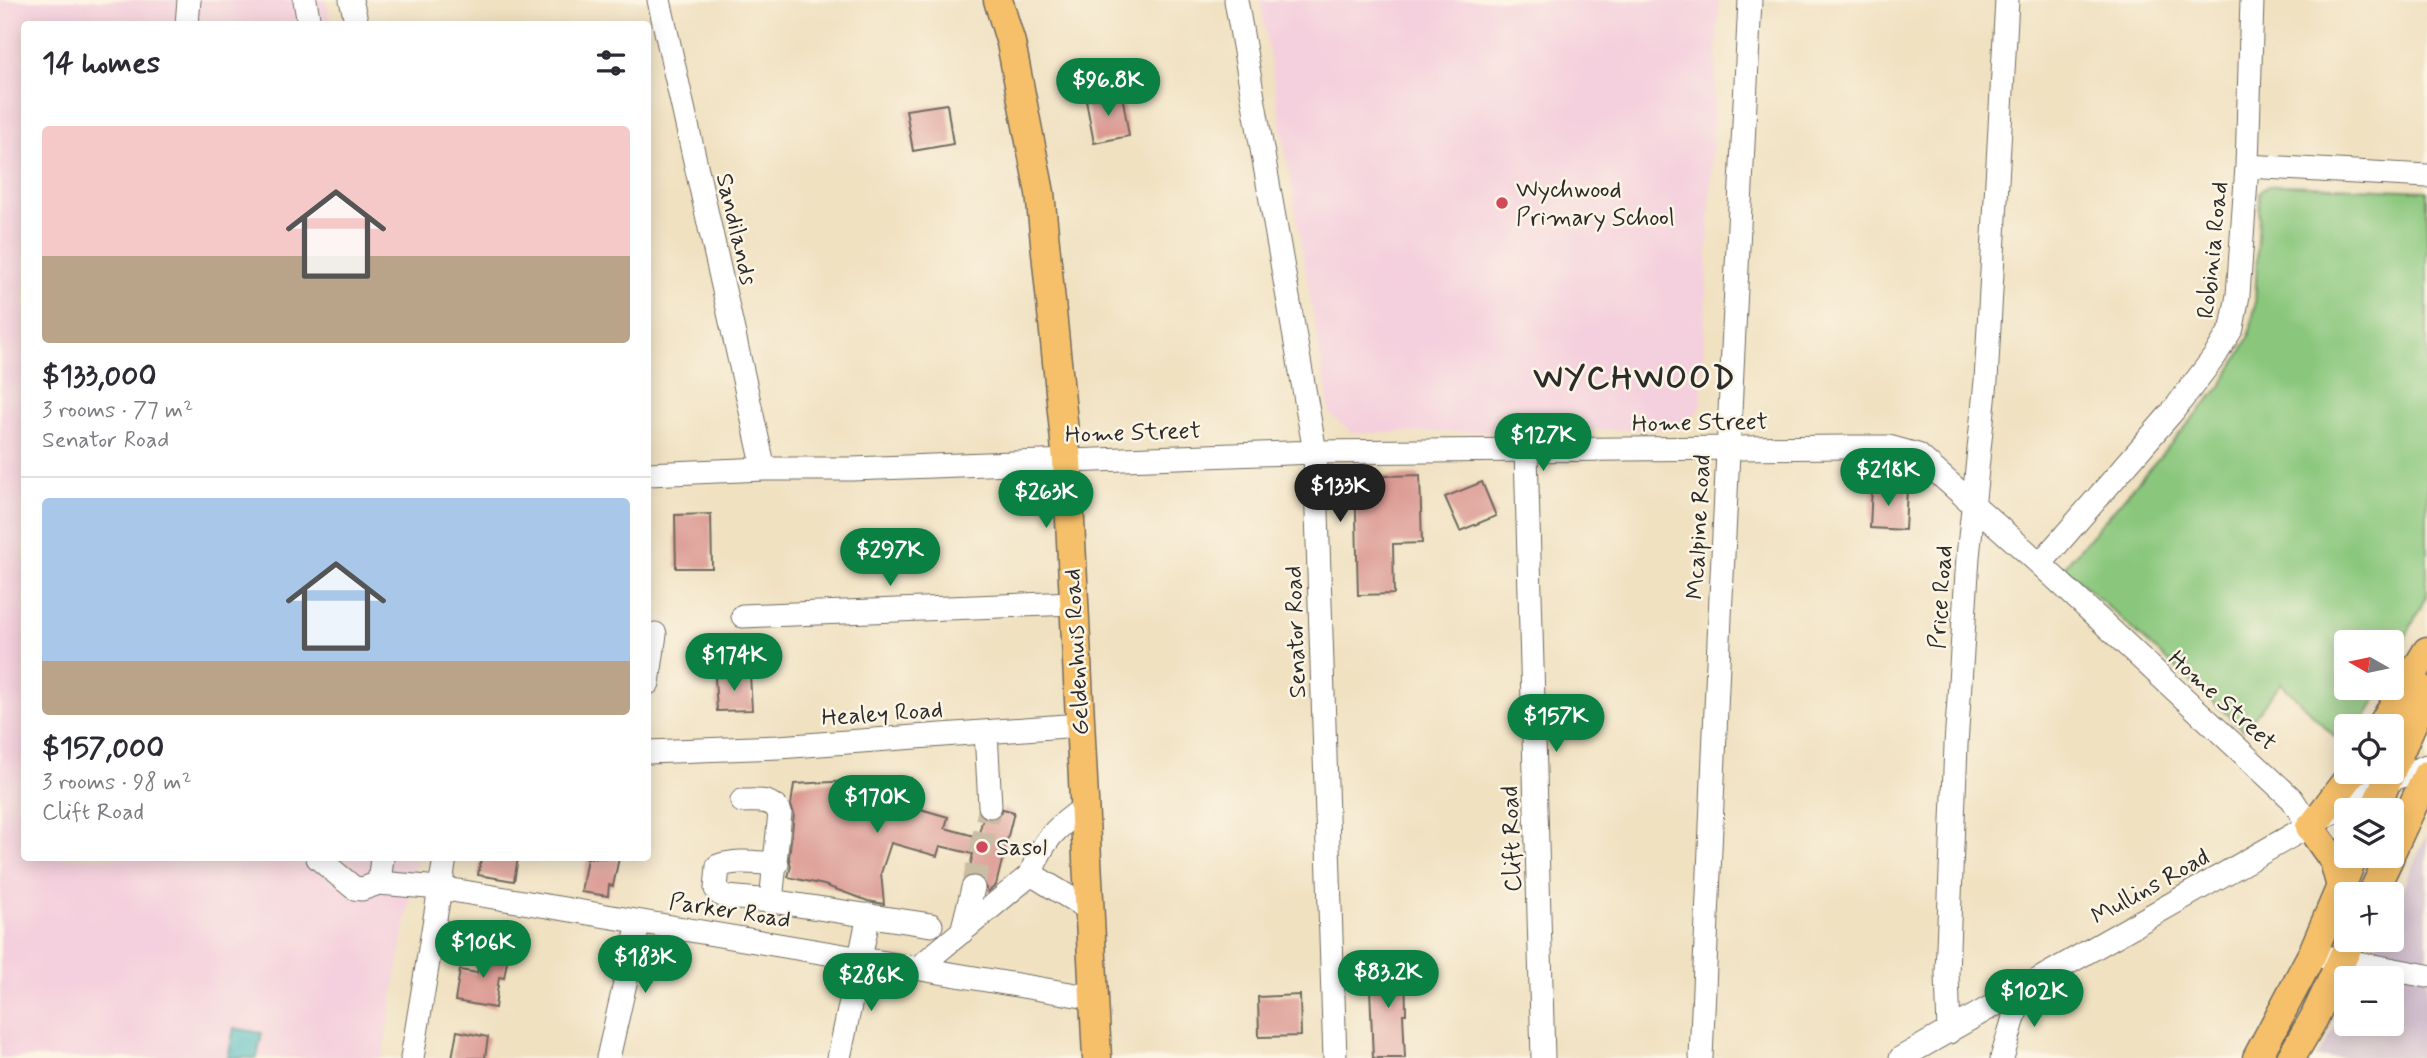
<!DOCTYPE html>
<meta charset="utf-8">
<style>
body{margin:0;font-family:Mynerve,sans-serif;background:#f7f7f7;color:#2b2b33;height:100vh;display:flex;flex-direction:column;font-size:26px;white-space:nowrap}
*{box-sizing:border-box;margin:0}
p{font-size:23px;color:#7c7c81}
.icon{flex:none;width:38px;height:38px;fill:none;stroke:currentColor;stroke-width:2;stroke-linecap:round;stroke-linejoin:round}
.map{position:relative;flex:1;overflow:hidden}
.details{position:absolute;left:21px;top:21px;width:630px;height:840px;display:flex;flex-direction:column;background:#fff;border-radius:7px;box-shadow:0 4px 18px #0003}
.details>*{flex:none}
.needle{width:46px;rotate:279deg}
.tools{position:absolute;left:2334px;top:630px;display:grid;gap:14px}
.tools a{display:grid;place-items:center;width:70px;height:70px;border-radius:7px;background:#fff;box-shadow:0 4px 18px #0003;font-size:35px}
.price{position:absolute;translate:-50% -60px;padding:0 16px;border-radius:24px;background:#0b8043;color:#fff;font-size:23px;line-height:46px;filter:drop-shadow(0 2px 4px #0008)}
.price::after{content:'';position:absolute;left:50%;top:42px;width:21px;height:16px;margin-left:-10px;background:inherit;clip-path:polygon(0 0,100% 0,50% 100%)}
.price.selected{background:#222;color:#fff}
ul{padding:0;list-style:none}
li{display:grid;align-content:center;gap:14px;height:371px;padding:0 21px}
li+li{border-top:2px solid #e1e1e2}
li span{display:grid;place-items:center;height:217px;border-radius:7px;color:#555}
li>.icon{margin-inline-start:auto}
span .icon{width:126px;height:126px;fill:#fffc;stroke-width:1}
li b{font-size:30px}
h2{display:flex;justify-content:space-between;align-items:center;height:84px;padding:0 21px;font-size:30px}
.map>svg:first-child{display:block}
.built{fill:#f4cfdd}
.industrial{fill:#d0bdcd}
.green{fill:#8ac77d;stroke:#5a7954;stroke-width:2}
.water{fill:#47b7bd;stroke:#397174;stroke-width:2}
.building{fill:#db9a93}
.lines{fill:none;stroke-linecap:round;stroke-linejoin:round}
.minor-tunnel{stroke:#c9bda3;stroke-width:23;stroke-dasharray:23 11;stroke-linecap:butt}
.minor-casing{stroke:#706b60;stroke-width:25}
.major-casing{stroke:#706b60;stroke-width:31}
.minor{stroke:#fff;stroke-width:23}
.major{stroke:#f6c06b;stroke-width:28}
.poi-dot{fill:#d1495b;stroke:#fcf5e5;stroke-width:2.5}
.labels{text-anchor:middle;stroke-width:5;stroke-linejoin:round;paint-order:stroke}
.poi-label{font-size:24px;fill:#2b2b2b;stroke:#fcf5e5;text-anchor:start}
.street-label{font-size:24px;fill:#2b2b2b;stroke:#fcf5e5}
.district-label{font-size:32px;font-weight:bold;letter-spacing:2px;fill:#2b2b2b;stroke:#fcf5e5}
</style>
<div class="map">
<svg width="2427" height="1058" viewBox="0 0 2427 1058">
<rect width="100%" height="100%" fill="#fcf5e5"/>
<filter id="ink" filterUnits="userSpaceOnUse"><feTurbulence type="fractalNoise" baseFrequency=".0143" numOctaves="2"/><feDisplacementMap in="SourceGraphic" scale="14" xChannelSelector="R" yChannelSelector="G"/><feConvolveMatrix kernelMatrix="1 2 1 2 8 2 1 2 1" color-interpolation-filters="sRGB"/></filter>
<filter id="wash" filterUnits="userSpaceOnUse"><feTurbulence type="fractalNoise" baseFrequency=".00686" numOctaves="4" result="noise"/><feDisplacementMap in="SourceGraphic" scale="28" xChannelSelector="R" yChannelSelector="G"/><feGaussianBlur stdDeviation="1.57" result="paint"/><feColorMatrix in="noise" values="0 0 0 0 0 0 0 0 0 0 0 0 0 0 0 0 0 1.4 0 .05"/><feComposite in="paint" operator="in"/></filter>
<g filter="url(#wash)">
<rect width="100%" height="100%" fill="#f0e1c1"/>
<path class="built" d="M0,0H326L332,24H24V858H417L382,1058H0Z
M1260,0H1719L1701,407L1680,429L1352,433L1330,414Z"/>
<path class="industrial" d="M2427,834V1058H2317L2347,1006V1024H2392V978H2362L2379,940H2392V911Z"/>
<path class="green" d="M2286,185L2427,191V594L2392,665V642H2347V688H2381L2362,726H2347V749L2281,683L2244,730L2064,567L2222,385L2249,338L2255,306L2260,192L2268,186Z"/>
<path class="water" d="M234,1028L262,1033L257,1058H228Z"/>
<g id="blocks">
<path class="building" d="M1122,94L1129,136L1094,143L1086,100Z
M947,104L953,144L913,151L906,110Z
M1420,475L1422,543L1393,544L1394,594L1358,595L1355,477Z
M1482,482L1496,516L1460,531L1445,497Z
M1872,486L1907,488L1905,530L1870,528Z
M711,514L712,568H676L675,515Z
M750,675L752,710L717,711L715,677Z
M911,778L903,804L948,817L945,828L978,837L983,818L990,820L997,818L1003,809L1014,812L996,885L988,892L982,878L976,874L968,875L973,854L940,846L937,856L891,843L881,873L884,904L868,901L824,885L788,877L791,866L789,858L794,814L791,805L794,784Z
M481,858H518L514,881L478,875Z
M587,858H619L613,886L609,885L608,896L581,892Z
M482,946L500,949L499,955L508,956L504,978L499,977L495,1008L455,1001L460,970L477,973Z
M1405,964L1406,1014H1403L1405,1058H1373L1369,965Z
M1300,995L1301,1036L1259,1037L1258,997Z
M457,1031L488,1037L485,1058H452Z"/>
</g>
</g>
<g filter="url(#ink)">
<use href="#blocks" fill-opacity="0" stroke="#706b60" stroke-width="2"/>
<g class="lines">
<path class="minor-tunnel" d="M973,888L990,806"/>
<defs>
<path id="minor" d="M305,0L309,24
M351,0L357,24
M659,0L764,469
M1236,0L1315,452L1335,1058
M187,24L189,0
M2247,166L2427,176
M1526,451L1543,1058
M648,474L764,469H852L1315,452L1847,447H1889L1918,455L2040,564L2292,799L2310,827
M2040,564L2173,411L2215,356L2232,328L2238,295L2247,166L2252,0
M743,616L1074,603
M648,683L655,634
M986,732L990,806
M648,752L779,747L1079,725
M742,801C758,801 771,798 780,813L771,901
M318,858L354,888L362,889L379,883L440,888L1094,998
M777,864C757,863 737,859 718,866L716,889L720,894L727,897L771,901L931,925
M1031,874L1090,910
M379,883L382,858
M962,932L973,888
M2325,957L2427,976
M918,968L1031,874C1042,841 1055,828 1084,808
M1949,1032L1947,973L1956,745L1968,557L1986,381L2007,0
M412,1058L445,858
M608,1058L639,922
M839,1058L869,915
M1701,1058L1720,617L1750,0
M1901,1058L2386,782L2427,766
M2002,1058L2023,987"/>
<path id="major" d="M998,0L1011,43L1040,193L1067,461L1097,1058
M2381,726L2427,651
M2392,769L2427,691
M2374,810L2391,772
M2314,824L2353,772
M2310,827L2334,861L2341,887
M2392,850L2427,775
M2372,894L2390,856
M2257,1058L2312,954L2354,856
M2291,1058L2314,1018L2351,940"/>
</defs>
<use href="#minor" class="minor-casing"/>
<use href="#major" class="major-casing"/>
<use href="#minor" class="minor"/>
<use href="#major" class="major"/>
</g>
</g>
<g class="poi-dot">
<circle cx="1502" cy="203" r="7"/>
<circle cx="982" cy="847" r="7"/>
</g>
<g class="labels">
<g class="poi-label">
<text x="1516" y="197">Wychwood<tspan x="1516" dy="28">Primary School</tspan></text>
<text x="996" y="855">Sasol</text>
</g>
<g class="street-label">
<text transform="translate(737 229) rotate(77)" y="8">Sandilands</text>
<text transform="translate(2212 250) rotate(-84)" y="8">Robinia Road</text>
<text transform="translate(1700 422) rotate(-1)" y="8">Home Street</text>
<text transform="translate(1133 432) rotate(-2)" y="8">Home Street</text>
<text transform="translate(1698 527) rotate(-87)" y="8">Mcalpine Road</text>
<text transform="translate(1940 597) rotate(-86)" y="8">Price Road</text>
<text transform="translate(1295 632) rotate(-92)" y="8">Senator Road</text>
<text transform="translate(1076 652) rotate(-93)" y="8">Geldenhuis Road</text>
<text transform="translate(2223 700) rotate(42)" y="8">Home Street</text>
<text transform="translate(882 713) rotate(-4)" y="8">Healey Road</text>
<text transform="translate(1511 839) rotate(-92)" y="8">Clift Road</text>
<text transform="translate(2150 886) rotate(-29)" y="8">Mullins Road</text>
<text transform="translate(730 910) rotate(9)" y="8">Parker Road</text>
</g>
<g class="district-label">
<text x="1635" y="388">WYCHWOOD</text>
</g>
</g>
</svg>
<div class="tools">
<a><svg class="needle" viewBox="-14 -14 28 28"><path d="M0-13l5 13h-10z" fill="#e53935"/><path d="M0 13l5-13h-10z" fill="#7c7c81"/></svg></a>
<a><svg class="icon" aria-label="locate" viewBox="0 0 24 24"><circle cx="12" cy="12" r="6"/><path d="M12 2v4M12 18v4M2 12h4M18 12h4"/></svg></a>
<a><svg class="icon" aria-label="layers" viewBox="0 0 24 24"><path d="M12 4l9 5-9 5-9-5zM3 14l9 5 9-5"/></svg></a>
<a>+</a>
<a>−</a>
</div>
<b class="price" style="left:1108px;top:118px">$96.8K</b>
<b class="price" style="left:1543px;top:473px">$127K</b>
<b class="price" style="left:1888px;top:508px">$218K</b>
<b class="price selected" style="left:1340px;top:524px">$133K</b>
<b class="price" style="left:1046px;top:530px">$263K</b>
<b class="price" style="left:890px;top:588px">$297K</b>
<b class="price" style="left:734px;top:693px">$174K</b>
<b class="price" style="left:1556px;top:754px">$157K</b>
<b class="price" style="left:877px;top:835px">$170K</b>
<b class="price" style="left:483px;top:980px">$106K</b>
<b class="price" style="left:645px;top:995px">$183K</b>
<b class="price" style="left:1388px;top:1010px">$83.2K</b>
<b class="price" style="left:871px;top:1013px">$286K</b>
<b class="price" style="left:2034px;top:1029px">$102K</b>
<section class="details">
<h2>14 homes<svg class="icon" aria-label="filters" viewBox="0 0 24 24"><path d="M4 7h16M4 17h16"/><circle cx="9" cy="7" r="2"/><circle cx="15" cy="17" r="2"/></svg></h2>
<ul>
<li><span style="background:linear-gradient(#f6c9c9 60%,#b9a48a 0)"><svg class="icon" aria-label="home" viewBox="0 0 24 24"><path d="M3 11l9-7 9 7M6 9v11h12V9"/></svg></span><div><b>$133,000</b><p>3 rooms · 77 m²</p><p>Senator Road</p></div></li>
<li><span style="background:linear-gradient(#a9c7e8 75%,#b9a48a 0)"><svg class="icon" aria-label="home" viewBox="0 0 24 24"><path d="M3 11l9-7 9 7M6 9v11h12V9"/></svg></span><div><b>$157,000</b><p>3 rooms · 98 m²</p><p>Clift Road</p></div></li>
</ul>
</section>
</div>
